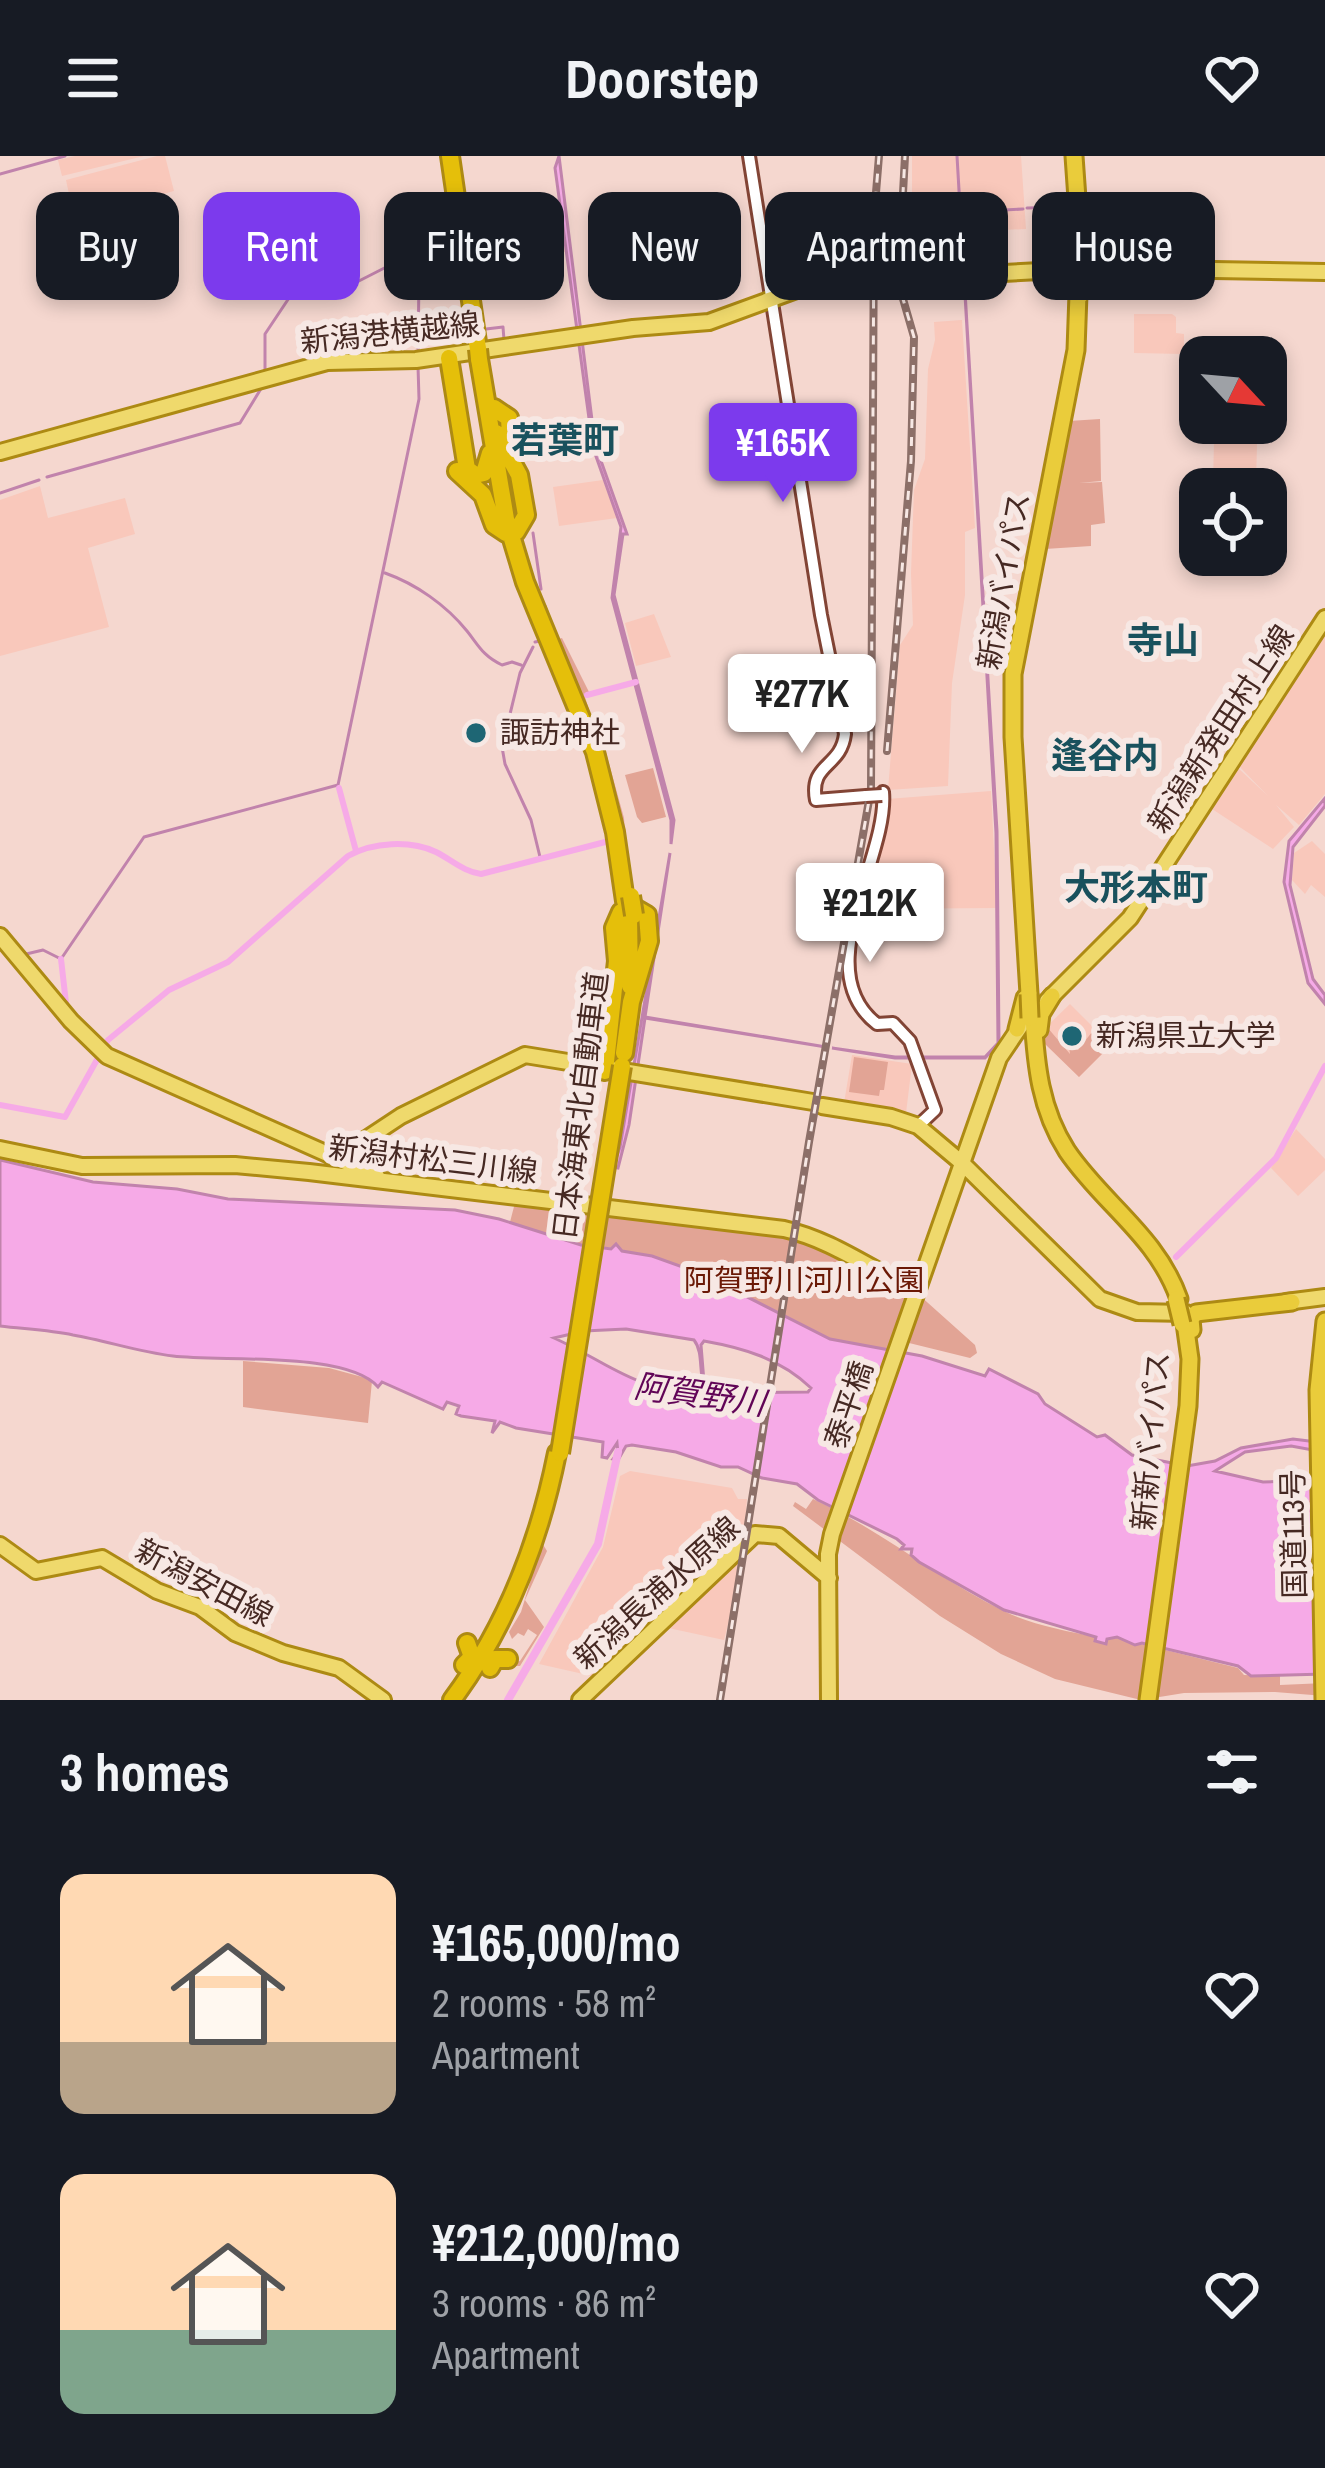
<!DOCTYPE html>
<meta charset="utf-8">
<style>
body{margin:0;font-family:"Archivo Narrow","Noto Sans JP",sans-serif;background:#242831;color:#f1f3f6;height:100vh;display:flex;flex-direction:column;font-size:45px;white-space:nowrap}
*{box-sizing:border-box;margin:0}
p{font-size:39px;color:#9ea1a6}
.icon{flex:none;width:66px;height:66px;fill:none;stroke:currentColor;stroke-width:2;stroke-linecap:round;stroke-linejoin:round}
.map{position:relative;height:1544px;overflow:hidden}
.panel{display:flex;flex-direction:column;background:#171b24;flex:1}
.panel>*{flex:none}
.banner{position:absolute;left:36px;top:36px;width:1254px;height:108px;display:flex;gap:24px}
.needle{width:78px;rotate:116deg}
.buttons{position:absolute;left:1179px;top:180px;display:grid;gap:24px}
.buttons a{display:grid;place-items:center;width:108px;height:108px;border-radius:24px;background:#171b24;box-shadow:0 6px 18px #0003;font-size:60px}
.price{position:absolute;translate:-50% -102px;padding:0 27px;border-radius:12px;background:#fff;color:#222;font-size:39px;line-height:78px;filter:drop-shadow(0 3px 6px #0008)}
.price::after{content:'';position:absolute;left:50%;top:72px;width:36px;height:27px;margin-left:-18px;background:inherit;clip-path:polygon(0 0,100% 0,50% 100%)}
.price.active{background:#7c3aed;color:#fff}
ul{padding:0;list-style:none}
li{display:flex;align-items:center;gap:36px;height:300px;padding:0 60px}
li span{display:grid;place-items:center;flex:none;width:336px;height:240px;border-radius:24px;color:#555}
li>.icon{margin-inline-start:auto}
span .icon{width:144px;height:144px;fill:#fffc;stroke-width:1}
li b{font-size:51px}
h2{display:flex;justify-content:space-between;align-items:center;height:144px;padding:0 60px;font-size:51px}
.pill{padding:0 42px;border-radius:24px;background:#171b24;box-shadow:0 6px 18px #0003;font-size:42px;line-height:108px}
.pill.active{background:#7c3aed;color:#fff}
header{display:flex;justify-content:space-between;align-items:center;height:156px;padding:0 60px;background:#171b24;font-size:54px;font-weight:700}
.map>svg:first-child{display:block}
.built{fill:#f9c8bb}
.green{fill:#e2a495}
.water{fill:#f6aae7;stroke:#c183ac;stroke-width:3;fill-rule:evenodd}
.lines{fill:none;stroke-linecap:round;stroke-linejoin:round}
.stream{stroke:#c183ac;stroke-width:3}
.canal{stroke:#f6aae7;stroke-width:6}
.river{stroke:#f6aae7;stroke-width:8}
.primary-tunnel{stroke:#d2b4ad;stroke-width:14;stroke-dasharray:14 7;stroke-linecap:butt}
.secondary-casing{stroke:#824435;stroke-width:16}
.primary-casing{stroke:#ad8a13;stroke-width:20}
.trunk-casing{stroke:#ad8a13;stroke-width:21}
.motorway-casing{stroke:#ad8a13;stroke-width:22}
.secondary{stroke:#fff;stroke-width:10}
.primary{stroke:#efd96c;stroke-width:14}
.trunk{stroke:#eacc3b;stroke-width:15}
.motorway{stroke:#e5bf0a;stroke-width:16}
.rail-casing{stroke:#8c6f68;stroke-width:8}
.rail{stroke:#f7e8e4;stroke-width:3;stroke-dasharray:9;stroke-linecap:butt}
.secondary-bridge-casing{stroke:#824435;stroke-width:16;stroke-linecap:butt}
.trunk-bridge-casing{stroke:#ad8a13;stroke-width:21;stroke-linecap:butt}
.motorway-bridge-casing{stroke:#ad8a13;stroke-width:22;stroke-linecap:butt}
.secondary-bridge{stroke:#fff;stroke-width:10}
.trunk-bridge{stroke:#eacc3b;stroke-width:15}
.motorway-bridge{stroke:#e5bf0a;stroke-width:16}
.poi-dot{fill:#1e6674;stroke:#f7e8e4;stroke-width:4.5}
.labels{text-anchor:middle;stroke-width:12;stroke-linejoin:round;paint-order:stroke}
.street-label{font-size:30px;fill:#462923;stroke:#f7e8e4}
.poi-label{font-size:30px;fill:#462923;stroke:#f7e8e4;text-anchor:start}
.park-label{font-size:30px;fill:#6b1906;stroke:#f7e8e4}
.water-label{font-size:33px;font-style:italic;fill:#610557;stroke:#f7e8e4}
.quarter-label{font-size:36px;font-weight:bold;fill:#19515d;stroke:#f7e8e4}
</style>
<header><svg class="icon" aria-label="menu" viewBox="0 0 24 24"><path d="M4 6h16M4 12h16M4 18h16"/></svg>Doorstep<svg class="icon" aria-label="heart" viewBox="0 0 24 24"><path d="M12 20l-8-8c-3-5 5-10 8-4 3-6 11-1 8 4z"/></svg></header>
<div class="map">
<svg width="1325" height="1544" viewBox="0 0 1325 1544">
<rect width="100%" height="100%" fill="#f5d7cf"/>
<path class="built" d="M75,0H144L62,20L58,4Z
M157,0H165L174,35L74,62L66,24Z
M912,0H1021L1026,73L961,76L956,118L912,116Z
M840,43L841,61L806,64V85H792L782,47Z
M560,57L565,96L525,102L521,62Z
M1134,158H1172L1176,161V177L1184,178V198L1134,197Z
M962,164L975,372L965,376V439L952,527L948,630L888,634L900,489L913,469L911,418L914,334L925,303L928,213L935,184L934,166Z
M1214,287L1257,288L1256,327H1213Z
M603,324L617,362L559,370L553,331Z
M40,330L48,362L125,342L135,378L88,392L109,471L0,500V344Z
M654,458L671,501L636,510L625,467Z
M1325,465V638L1299,669L1276,649L1294,671L1273,693L1209,651L1238,612L1268,640L1234,605Z
M991,635L997,752L861,753L887,643Z
M1312,685L1325,698V741L1311,729L1305,738L1292,724L1294,697Z
M1070,848L1111,889L1079,921L1043,886L1042,875Z
M852,899L912,908L906,957L844,947Z
M1296,973L1325,1003V1014L1298,1040L1271,1012Z
M630,1315L732,1332L738,1343H747L741,1417L724,1484L659,1470L601,1522L539,1508L603,1391L620,1320Z"/>
<path class="green" d="M1100,263L1101,325L1079,327L1102,326L1105,367L1091,369V390L1045,393L1069,265Z
M562,482L590,538L585,541L591,560H596L624,662L625,677L621,682L555,484Z
M653,612L666,661L642,667L637,661L625,619Z
M1047,871L1070,898L1069,890L1080,885L1074,893L1078,894L1092,876L1099,883L1092,892L1101,885L1111,889L1079,921L1043,886L1042,875Z
M854,901L888,906L884,934H880L879,940L849,936Z
M516,1043L630,1047L627,1049L781,1073L918,1138L975,1189L977,1197L970,1202L901,1185L897,1196C870,1191 840,1188 817,1177C753,1147 694,1107 622,1095L616,1088L611,1092L581,1088L510,1066Z
M243,1205L329,1212L366,1222L372,1225L368,1267L243,1251Z
M813,1343C887,1377 940,1425 1006,1456C1033,1469 1067,1475 1096,1481L1095,1485L1105,1488L1108,1483L1117,1482L1238,1512L1244,1519L1280,1520V1529L1325,1527V1540L1275,1536L1184,1537L1141,1544L1055,1523L1001,1498L940,1460L793,1350L795,1346L806,1353Z
M542,1387L547,1395L525,1444L544,1471L520,1510H501L520,1505L537,1479L528,1473L524,1480L518,1477L512,1483L509,1476L521,1456Z"/>
<path class="water" d="M559,0L595,288L627,378H623L614,439L674,664L671,688V664L612,442L621,371L593,292L555,12Z
M957,0L997,675L999,887L985,902H895L832,892L895,901H985L998,887L996,677Z
M1325,642V650L1293,691L1290,729L1313,823L1325,839V848L1308,827L1284,726L1289,685Z
M670,697L645,861L826,891L645,862L629,969L618,1012L613,1011L620,991Z
M0,1004L93,1026L177,1033L228,1043L455,1054L499,1063L581,1089L611,1093L616,1088L622,1095L652,1100L702,1118L830,1183L922,1200L985,1220L989,1213L1038,1238L1045,1248L1097,1281L1105,1279L1132,1299L1187,1310L1215,1305L1241,1292L1293,1283L1325,1287V1518L1251,1520L1238,1510L1142,1487L1135,1489L1117,1481L1107,1483L1106,1488L1095,1485L1096,1481L1004,1454L919,1406L911,1399L912,1393H901L904,1389L897,1383L818,1344L797,1328L762,1322L738,1311H721L676,1296L632,1289L626,1290L618,1304L613,1303L618,1297L617,1287L607,1302L602,1301L603,1286L516,1272L500,1266L492,1277L495,1265L461,1260L456,1258L459,1250L447,1246L443,1253L382,1226L378,1231C347,1195 222,1206 173,1200C139,1196 107,1185 73,1179C49,1174 24,1173 0,1170ZM626,1173L694,1184C704,1197 698,1217 705,1233C639,1240 612,1208 554,1182L584,1175ZM704,1185C744,1192 781,1203 811,1232L808,1236L723,1237L704,1226L701,1189ZM1291,1290L1324,1296L1314,1302L1315,1324L1263,1326L1215,1315L1245,1296Z"/>
<g class="lines">
<path class="stream" d="M0,18L65,0
M1027,52L1068,51
M967,56L1023,53
M486,173L503,171L504,184
M418,200L419,120L447,41
M265,216V178L293,136L355,127L400,104L422,102
M47,321L240,267L262,231
M0,337L39,324
M533,377L541,433
M385,417C416,428 446,449 467,475C479,490 483,500 502,509L512,506L521,509
M545,450L555,479
M535,486L540,485
M533,491L520,517L502,591L505,608L531,664L540,701
M22,799L43,794L61,803L144,681L338,629L419,243L418,210"/>
<path class="canal" d="M587,539L636,526
M339,632L356,695
M61,803L66,847
M0,949L65,961L108,884L169,834L228,806L348,700C373,686 410,684 436,696C452,704 464,716 481,718L613,684
M1176,1101L1276,1002L1325,910"/>
<path class="river" d="M508,1544L598,1388L618,1296"/>
<path class="primary-tunnel" d="M894,123H900"/>
<defs>
<path id="secondary" d="M749,0L821,459L845,578C841,612 809,607 816,644L866,640
M883,636C889,701 807,814 877,868L893,867L910,885L935,954L918,970"/>
<path id="primary" d="M910,122L1097,112L1325,116
M880,126H884
M0,296L327,206L416,204L633,172L709,166L799,133L861,125
M0,780L71,865L107,900L377,1020
M1047,845L1130,762L1325,462
M822,950L891,961L918,970L962,1007L1100,1143L1137,1156L1186,1157
M0,993L82,1010L235,1009L309,1016L784,1073C833,1084 873,1115 917,1135
M339,1001L401,960L525,899L813,946
M1286,1146L1325,1141
M0,1389L36,1415L102,1402L157,1435L200,1451L235,1477L283,1497L339,1512L383,1544
M580,1544L755,1378L779,1380L829,1422
M829,1544L828,1398L832,1378L999,902L1022,868"/>
<path id="trunk" d="M1074,0L1081,99
M1064,114L1071,110L1072,100
M1029,838L1013,581V518L1076,194L1078,138
M1033,861C1036,909 1040,953 1067,995C1103,1048 1157,1080 1179,1143
M1017,873L1025,842
M1039,874L1041,858L1052,840
M1192,1174L1191,1163L1196,1157L1292,1146
M1148,1544L1188,1250L1190,1203L1185,1167
M1324,1544L1318,1234L1325,1165"/>
<path id="motorway" d="M450,0L478,193
M449,202L467,313L475,319L484,317L490,297
M479,203L506,363L525,426L595,596L615,676L625,745
M494,252L509,262L511,301
M496,277L519,319L526,359L516,376
M457,315L483,339L494,369L506,377
M629,759L630,830
M605,915L617,805L614,772L621,756L635,752L647,759L649,785L631,846L624,897
M464,1509L472,1501L467,1487
M490,1512L495,1503H508
M452,1544C507,1470 539,1387 557,1297"/>
</defs>
<use href="#secondary" class="secondary-casing"/>
<use href="#primary" class="primary-casing"/>
<use href="#trunk" class="trunk-casing"/>
<use href="#motorway" class="motorway-casing"/>
<use href="#secondary" class="secondary"/>
<use href="#primary" class="primary"/>
<use href="#trunk" class="trunk"/>
<use href="#motorway" class="motorway"/>
<defs>
<path id="rail" d="M887,595L911,305L914,181L901,136L899,111L905,0
M720,1544L809,986L871,633L874,61L879,0"/>
</defs>
<use href="#rail" class="rail-casing"/>
<use href="#rail" class="rail"/>
<defs>
<path id="secondary-bridge" d="M866,640L882,639"/>
<path id="trunk-bridge" d="M1078,89L1081,139
M1029,838L1030,862
M1176,1143L1182,1168"/>
<path id="motorway-bridge" d="M478,193L479,203
M631,740L634,759
M560,1297L622,910"/>
</defs>
<use href="#secondary-bridge" class="secondary-bridge-casing"/>
<use href="#trunk-bridge" class="trunk-bridge-casing"/>
<use href="#motorway-bridge" class="motorway-bridge-casing"/>
<use href="#secondary-bridge" class="secondary-bridge"/>
<use href="#trunk-bridge" class="trunk-bridge"/>
<use href="#motorway-bridge" class="motorway-bridge"/>
</g>
<g class="poi-dot">
<circle cx="476" cy="577" r="12"/>
<circle cx="1072" cy="880" r="12"/>
</g>
<g class="labels">
<g class="street-label">
<text transform="translate(390 177) rotate(-6)" y="10">新潟港横越線</text>
<text transform="translate(1004 425) rotate(-80)" y="10">新潟バイパス</text>
<text transform="translate(1221 573) rotate(-57)" y="10">新潟新発田村上線</text>
<text transform="translate(581 950) rotate(-83)" y="10">日本海東北自動車道</text>
<text transform="translate(433 1004) rotate(7)" y="10">新潟村松三川線</text>
<text transform="translate(849 1249) rotate(-71)" y="10">泰平橋</text>
<text transform="translate(1151 1285) rotate(-85)" y="10">新新バイパス</text>
<text transform="translate(1294 1378) rotate(-91)" y="10">国道113号</text>
<text transform="translate(204 1427) rotate(28)" y="10">新潟安田線</text>
<text transform="translate(657 1437) rotate(-42)" y="10">新潟長浦水原線</text>
</g>
<g class="poi-label">
<text x="500" y="587">諏訪神社</text>
<text x="1096" y="890">新潟県立大学</text>
</g>
<g class="park-label">
<text x="804" y="1135">阿賀野川河川公園</text>
</g>
<g class="water-label">
<text transform="translate(700 1238) rotate(8)" y="12">阿賀野川</text>
</g>
<g class="quarter-label">
<text x="565" y="297">若葉町</text>
<text x="1163" y="497">寺山</text>
<text x="1105" y="612">逢谷内</text>
<text x="1136" y="744">大形本町</text>
</g>
</g>
</svg>
<div class="buttons">
<a><svg class="needle" viewBox="-14 -14 28 28"><path d="M0-13l5 13h-10z" fill="#e53935"/><path d="M0 13l5-13h-10z" fill="#9ea1a6"/></svg></a>
<a><svg class="icon" aria-label="locate" viewBox="0 0 24 24"><circle cx="12" cy="12" r="6"/><path d="M12 2v4M12 18v4M2 12h4M18 12h4"/></svg></a>
</div>
<b class="price active" style="left:783px;top:349px">¥165K</b>
<b class="price" style="left:802px;top:600px">¥277K</b>
<b class="price" style="left:870px;top:809px">¥212K</b>
<div class="banner">
<a class="pill">Buy</a>
<a class="pill active">Rent</a>
<a class="pill">Filters</a>
<a class="pill">New</a>
<a class="pill">Apartment</a>
<a class="pill">House</a>
</div>
</div>
<section class="panel">
<h2>3 homes<svg class="icon" aria-label="filters" viewBox="0 0 24 24"><path d="M4 7h16M4 17h16"/><circle cx="9" cy="7" r="2"/><circle cx="15" cy="17" r="2"/></svg></h2>
<ul>
<li><span style="background:linear-gradient(#ffd9b3 70%,#b9a48a 0)"><svg class="icon" aria-label="home" viewBox="0 0 24 24"><path d="M3 11l9-7 9 7M6 9v11h12V9"/></svg></span><div><b>¥165,000/mo</b><p>2 rooms · 58 m²</p><p>Apartment</p></div><svg class="icon" aria-label="heart" viewBox="0 0 24 24"><path d="M12 20l-8-8c-3-5 5-10 8-4 3-6 11-1 8 4z"/></svg></li>
<li><span style="background:linear-gradient(#ffd9b3 65%,#7fa58c 0)"><svg class="icon" aria-label="home" viewBox="0 0 24 24"><path d="M3 11l9-7 9 7M6 9v11h12V9"/></svg></span><div><b>¥212,000/mo</b><p>3 rooms · 86 m²</p><p>Apartment</p></div><svg class="icon" aria-label="heart" viewBox="0 0 24 24"><path d="M12 20l-8-8c-3-5 5-10 8-4 3-6 11-1 8 4z"/></svg></li>
</ul>
</section>
